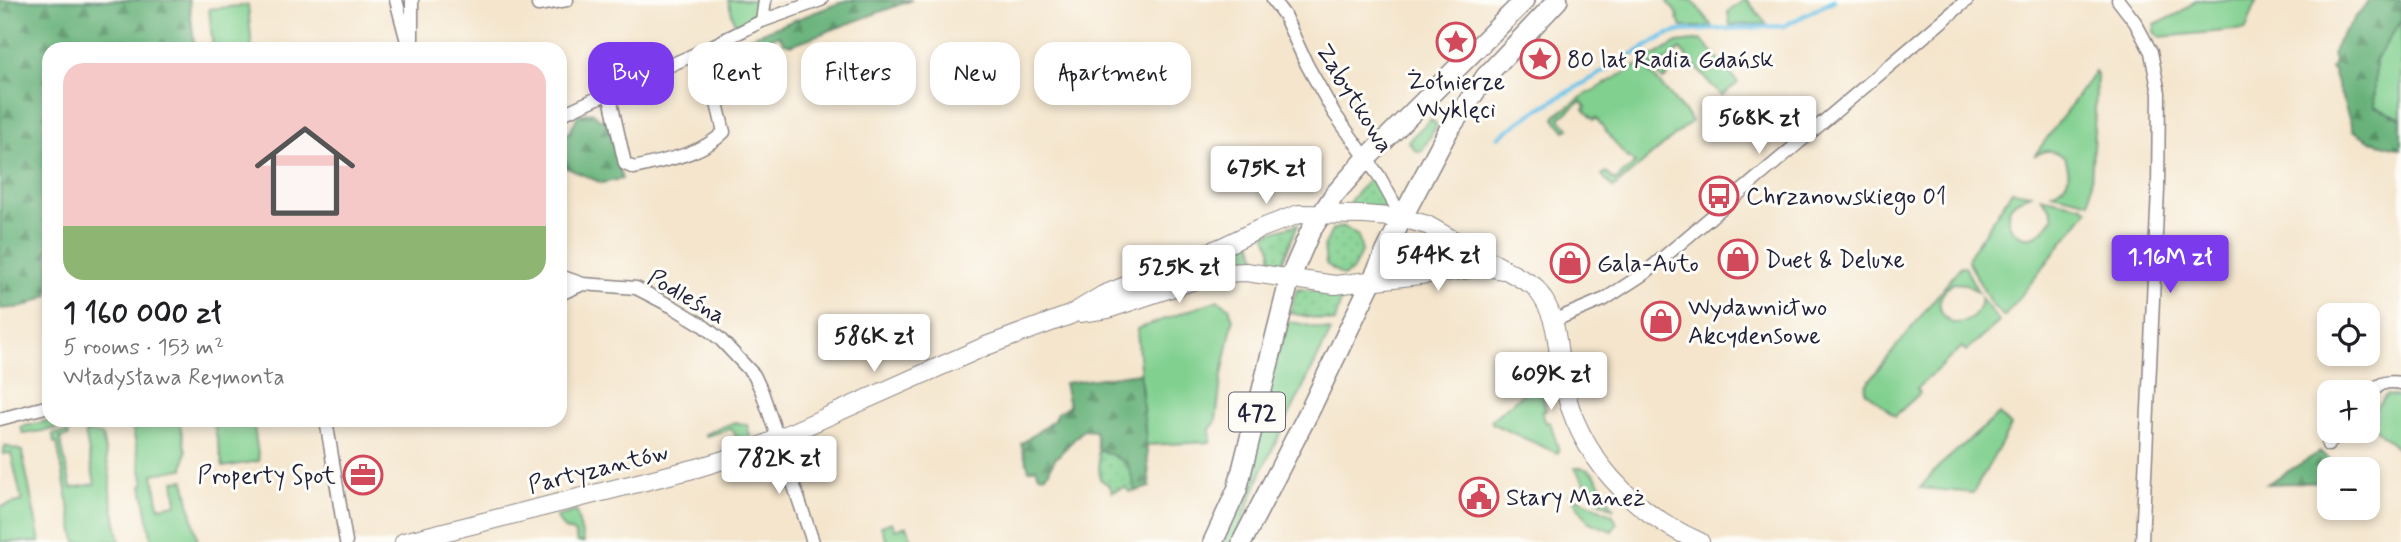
<!DOCTYPE html>
<meta charset="utf-8">
<style>
body{margin:0;font-family:Mynerve,sans-serif;background:#f6f6f6;color:#202124;height:100vh;display:flex;flex-direction:column;font-size:26px;white-space:nowrap}
*{box-sizing:border-box;margin:0}
p{font-size:23px;color:#757577}
.icon{flex:none;width:38px;height:38px;fill:none;stroke:currentColor;stroke-width:2;stroke-linecap:round;stroke-linejoin:round}
.map{position:relative;flex:1;overflow:hidden}
.details{position:absolute;left:42px;top:42px;width:525px;height:385px;display:flex;flex-direction:column;background:#fff;border-radius:21px;box-shadow:0 4px 10px #0003}
.details>*{flex:none}
.top-card{position:absolute;left:588px;top:42px;width:665px;height:63px;display:flex;gap:14px}
.buttons{position:absolute;left:2317px;top:303px;display:grid;gap:14px}
.buttons a{display:grid;place-items:center;width:63px;height:63px;border-radius:14px;background:#fff;box-shadow:0 4px 10px #0003;font-size:35px}
.price{position:absolute;translate:-50% -60px;padding:0 16px;border-radius:7px;background:#fff;color:#222;font-size:23px;line-height:46px;filter:drop-shadow(0 2px 4px #0008)}
.price::after{content:'';position:absolute;left:50%;top:42px;width:21px;height:16px;margin-left:-10px;background:inherit;clip-path:polygon(0 0,100% 0,50% 100%)}
.price.on{background:#7c3aed;color:#fff}
ul{padding:0;list-style:none}
li{display:grid;align-content:center;gap:14px;height:371px;padding:0 21px}
li span{display:grid;place-items:center;height:217px;border-radius:21px;color:#555}
li>.icon{margin-inline-start:auto}
span .icon{width:126px;height:126px;fill:#fffc;stroke-width:1}
li b{font-size:30px}
.chip{padding:0 24px;border-radius:21px;background:#fff;box-shadow:0 4px 10px #0003;font-size:24px;line-height:63px}
.chip.on{background:#7c3aed;color:#fff}
.map>svg:first-child{display:block}
.green{fill:#81d08f;stroke:#527965;stroke-width:2}
.forest{fill:url(#forest-firs);stroke:#456a5a;stroke-width:2}
.garden{fill:url(#garden-dots);stroke:#527965;stroke-width:2}
.lines{fill:none;stroke-linecap:round;stroke-linejoin:round}
.stream{stroke:#6bc2e8;stroke-width:4.5}
.street-casing{stroke:#8b8484;stroke-width:15}
.secondary-casing{stroke:#8b8484;stroke-width:20}
.primary-casing{stroke:#8b8484;stroke-width:22}
.street{stroke:#fff;stroke-width:12}
.secondary{stroke:#fff;stroke-width:18}
.primary{stroke:#fff;stroke-width:19}
.labels{text-anchor:middle;stroke-width:6;stroke-linejoin:round;paint-order:stroke}
.shield{fill:#fdfcf7;stroke:#646373;stroke-width:2}
.shield-label{font-size:23px;font-weight:bold;fill:#22223b}
.poi-label{font-size:24px;fill:#22223b;stroke:#fdfcf7;text-anchor:start}
.street-label{font-size:24px;fill:#22223b;stroke:#fdfcf7}
</style>
<div class="map">
<svg width="2401" height="542" viewBox="0 0 2401 542">
<defs>
<pattern id="forest-firs" width="22" height="20" patternUnits="userSpaceOnUse" patternTransform="scale(1.75)"><rect width="22" height="20" fill="#68b27a"/><path d="M5 1l3.5 6h-7zM16 11l3.5 6h-7z" fill="#559065"/></pattern>
<pattern id="garden-dots" width="8" height="8" patternUnits="userSpaceOnUse" patternTransform="scale(1.75)"><rect width="8" height="8" fill="#81d08f"/><path d="M2 2h.1M6 6h.1" fill="none" stroke="#6fb27c" stroke-width="1.8" stroke-linecap="round"/></pattern>
</defs>
<rect width="100%" height="100%" fill="#fdfcf7"/>
<filter id="ink" filterUnits="userSpaceOnUse"><feTurbulence type="fractalNoise" baseFrequency=".0143" numOctaves="2"/><feDisplacementMap in="SourceGraphic" scale="14" xChannelSelector="R" yChannelSelector="G"/><feConvolveMatrix kernelMatrix="1 2 1 2 8 2 1 2 1" color-interpolation-filters="sRGB"/></filter>
<filter id="wash" filterUnits="userSpaceOnUse"><feTurbulence type="fractalNoise" baseFrequency=".00686" numOctaves="4" result="noise"/><feDisplacementMap in="SourceGraphic" scale="28" xChannelSelector="R" yChannelSelector="G"/><feGaussianBlur stdDeviation="1.57" result="paint"/><feColorMatrix in="noise" values="0 0 0 0 0 0 0 0 0 0 0 0 0 0 0 0 0 1.4 0 .05"/><feComposite in="paint" operator="in"/></filter>
<g filter="url(#wash)">
<rect width="100%" height="100%" fill="#f4e5cc"/>
<path class="green" d="M728,0H757L755,12L736,28Z
M1669,0H1692L1713,27H1682L1677,19L1679,17L1668,2Z
M1744,0H1747L1767,24L1730,25L1728,12Z
M2196,0H2257L2246,29L2160,37L2154,32L2155,25L2182,12Z
M248,5L252,49H213L209,9Z
M2401,21V118L2374,107L2376,59Z
M1702,40L1738,83L1721,96L1680,49L1660,66L1668,76L1663,80L1646,60L1677,43Z
M1642,63L1692,121L1613,188L1602,175L1606,172L1615,181L1635,163L1629,157L1627,158L1596,118L1594,120L1584,109L1586,107L1581,101L1560,118L1569,129L1565,131L1555,119V116L1580,98Z
M2095,72L2097,75L2090,202L2052,193C2069,185 2072,176 2065,158C2054,150 2046,148 2034,156Z
M1431,119L1437,125L1421,152L1416,151L1408,141Z
M2012,191L2031,194C2024,197 2015,200 2011,206C2000,223 2019,244 2037,235C2043,232 2048,224 2053,218L2051,209L2041,197L2083,206L2088,210L2004,317L1991,304L1968,261L1970,254Z
M1251,240L1256,257V264L1217,265L1198,269Z
M1961,266L1965,267L1978,292L1965,284L1952,283C1937,296 1934,311 1952,323C1970,324 1979,316 1981,298L1999,322L1966,351L1962,347L1917,388L1920,393L1895,416L1865,391L1866,385Z
M1218,300L1229,307L1233,320L1221,380L1217,413L1215,423L1210,429L1211,442L1146,445L1137,329Z
M1288,321L1331,331L1263,468L1234,542H1223Z
M1537,382L1540,386L1546,410L1542,412L1546,423L1550,422L1559,451L1557,453L1493,424L1491,420Z
M2386,395L2401,397V452L2368,422V417Z
M1999,414L2011,426L1973,493L1920,488L1938,467Z
M51,420H65L67,427L23,434L21,427Z
M131,420H179L186,451L183,469L153,474L159,507L177,504L174,481L184,480L198,542H152L142,485L144,484Z
M213,420H253L259,461L223,467Z
M735,422L747,425L752,441L739,442L732,429L706,436L705,434Z
M68,432L69,436L60,438L71,488L95,484L85,432L102,435L110,475V492L120,542H76L57,443H54L53,434Z
M5,446L22,451L40,542H0V507L22,501L11,453L3,454Z
M1575,468C1599,465 1601,491 1614,509L1594,498Z
M1569,494L1613,515L1617,524L1612,531L1589,522Z
M576,511L584,542H577L575,533L564,529L556,517Z
M892,522L895,530L907,526L913,542H887L881,526Z"/>
<path class="forest" d="M0,0H189L195,49H49V295L24,307L0,309Z
M847,0H912L791,45L784,43L779,35L753,46L762,69L765,68L768,76L741,87L745,39Z
M2369,0H2401V21L2376,59L2374,107L2401,118V149L2371,141L2353,130L2334,75L2335,71L2331,69L2334,61L2332,55L2338,40Z
M592,112L599,119L607,118L622,179L602,183L560,165V136L570,132L578,115Z
M1140,373L1150,487L1135,491C1130,462 1123,461 1098,449L1095,431L1083,430L1054,460L1048,473L1043,476L1039,475L1036,468L1029,470L1021,444L1054,420L1057,413L1069,406L1064,383Z
M2320,452L2339,467V469H2329V482L2267,484Z"/>
<path class="garden" d="M1372,176L1386,200V208L1350,205V201Z
M1298,224L1281,265L1271,263V249L1265,234Z
M1343,226L1358,236L1362,251L1352,271L1343,276L1326,264L1324,247L1332,230Z
M1297,289L1340,293L1342,295L1335,322L1290,313Z
M1098,449C1126,461 1129,461 1135,491L1129,492L1125,487L1112,492L1110,486L1100,479Z"/>
<g class="lines">
<path class="stream" d="M1498,137L1537,110L1666,35L1680,31L1784,26L1834,0"/>
</g>
</g>
<g filter="url(#ink)">
<g class="lines">
<defs>
<path id="street" d="M396,0L409,49
M1273,0L1284,15L1307,65L1334,113L1379,176L1402,218
M2118,0L2135,22L2151,52L2159,93L2158,189L2142,542
M538,5L567,0
M762,21L765,0
M412,42V0
M609,93L625,164L634,168C665,160 701,155 724,132L704,50
M560,115L704,50L762,21L821,0
M560,276L583,284L636,288L673,307L701,324L720,339L754,375L762,392L813,542
M560,294L583,284
M1555,320L1605,299L1645,273L1967,0
M2368,397C2378,384 2384,380 2401,383
M0,419L49,406
M326,420L346,542
M2328,445L2340,430"/>
<path id="secondary" d="M1080,313L1108,309L1201,278L1225,273L1246,272L1335,285L1487,267L1502,270
M404,542L697,468L743,454L986,346L1070,315L1103,295L1224,246L1259,229L1299,214L1364,215L1402,218L1427,225L1534,286C1561,319 1555,342 1563,381C1578,456 1632,512 1700,542"/>
<path id="primary" d="M1213,542L1237,490L1290,278L1310,232L1334,195L1366,159L1525,0
M1242,542L1311,408L1402,218L1448,131L1486,76L1558,0"/>
</defs>
<use href="#street" class="street-casing"/>
<use href="#secondary" class="secondary-casing"/>
<use href="#primary" class="primary-casing"/>
<use href="#street" class="street"/>
<use href="#secondary" class="secondary"/>
<use href="#primary" class="primary"/>
</g>
</g>
<defs>
<symbol id="sight-ring" viewBox="-11 -11 22 22"><circle r="9.5" fill="#fdfcf7" stroke="#d1495b" stroke-width="1.5"/><path d="M0-6L1.8-2.2L6-1.7L2.9 1.2L3.7 5.4L0 3.3L-3.7 5.4L-2.9 1.2L-6-1.7L-1.8-2.2Z" fill="#d1495b"/></symbol>
<symbol id="bus-ring" viewBox="-11 -11 22 22"><circle r="9.5" fill="#fdfcf7" stroke="#d1495b" stroke-width="1.5"/><path d="M-5-6H5V4H4V6H2V4H-2V6H-4V4H-5ZM-3.5-4V0h7V-4ZM-3.5 1.2v1.5H-2V1.2ZM2 1.2v1.5H3.5V1.2Z" fill="#d1495b"/></symbol>
<symbol id="shop-ring" viewBox="-11 -11 22 22"><circle r="9.5" fill="#fdfcf7" stroke="#d1495b" stroke-width="1.5"/><path d="M-5-2.5h2.3a2.7 3.5 0 0 1 5.4 0H5L5.5 6h-11ZM-1.5-2.5h3a1.5 2.3 0 0 0-3 0Z" fill="#d1495b"/></symbol>
<symbol id="office-ring" viewBox="-11 -11 22 22"><circle r="9.5" fill="#fdfcf7" stroke="#d1495b" stroke-width="1.5"/><path d="M-6-3h4V-5.5h4V-3h4V5H-6ZM-1-4.5V-3h2v-1.5ZM-6 0V1H6V0Z" fill="#d1495b"/></symbol>
<symbol id="civic-ring" viewBox="-11 -11 22 22"><circle r="9.5" fill="#fdfcf7" stroke="#d1495b" stroke-width="1.5"/><path d="M-.6-6.5H3V-4.5H.6V-3L4-1V1h2V6H-6V1h2V-1L-.6-3ZM-1.2 2.5V6h2.4V2.5Z" fill="#d1495b"/></symbol>
</defs>
<g fill-rule="evenodd">
<use href="#sight-ring" x="1434" y="20" width="44" height="44"/>
<use href="#sight-ring" x="1518" y="37" width="44" height="44"/>
<use href="#bus-ring" x="1697" y="174" width="44" height="44"/>
<use href="#shop-ring" x="1716" y="237" width="44" height="44"/>
<use href="#shop-ring" x="1548" y="241" width="44" height="44"/>
<use href="#shop-ring" x="1639" y="299" width="44" height="44"/>
<use href="#office-ring" x="341" y="453" width="44" height="44"/>
<use href="#civic-ring" x="1457" y="475" width="44" height="44"/>
</g>
<g class="labels">
<rect class="shield" x="1229" y="392.5" width="56" height="39" rx="5"/>
<g class="shield-label">
<text x="1257" y="420">472</text>
</g>
<g class="poi-label">
<text x="1567" y="67">80 lat Radia Gdańsk</text>
<text x="1456" y="89" text-anchor="middle">Żołnierze<tspan x="1456" dy="28">Wyklęci</tspan></text>
<text x="1746" y="204">Chrzanowskiego 01</text>
<text x="1765" y="267">Duet &amp; Deluxe</text>
<text x="1597" y="271">Gala-Auto</text>
<text x="1688" y="315">Wydawnictwo<tspan x="1688" dy="28">Akcydensowe</tspan></text>
<text x="336" y="483" text-anchor="end">Property Spot</text>
<text x="1506" y="505">Stary Maneż</text>
</g>
<g class="street-label">
<text transform="translate(1355 98) rotate(58)" y="8">Zabytkowa</text>
<text transform="translate(687 296) rotate(30)" y="8">Podleśna</text>
<text transform="translate(598 468) rotate(-14)" y="8">Partyzantów</text>
</g>
</g>
</svg>
<div class="buttons">
<a><svg class="icon" aria-label="locate" viewBox="0 0 24 24"><circle cx="12" cy="12" r="6"/><path d="M12 2v4M12 18v4M2 12h4M18 12h4"/></svg></a>
<a>+</a>
<a>−</a>
</div>
<b class="price" style="left:1759px;top:156px">568K zł</b>
<b class="price" style="left:1266px;top:206px">675K zł</b>
<b class="price" style="left:1438px;top:293px">544K zł</b>
<b class="price on" style="left:2170px;top:295px">1.16M zł</b>
<b class="price" style="left:1179px;top:305px">525K zł</b>
<b class="price" style="left:874px;top:374px">586K zł</b>
<b class="price" style="left:1551px;top:412px">609K zł</b>
<b class="price" style="left:779px;top:496px">782K zł</b>
<div class="top-card">
<a class="chip on">Buy</a>
<a class="chip">Rent</a>
<a class="chip">Filters</a>
<a class="chip">New</a>
<a class="chip">Apartment</a>
</div>
<section class="details">
<ul>
<li><span style="background:linear-gradient(#f6c9c9 75%,#8fb573 0)"><svg class="icon" aria-label="home" viewBox="0 0 24 24"><path d="M3 11l9-7 9 7M6 9v11h12V9"/></svg></span><div><b>1 160 000 zł</b><p>5 rooms · 153 m²</p><p>Władysława Reymonta</p></div></li>
</ul>
</section>
</div>
